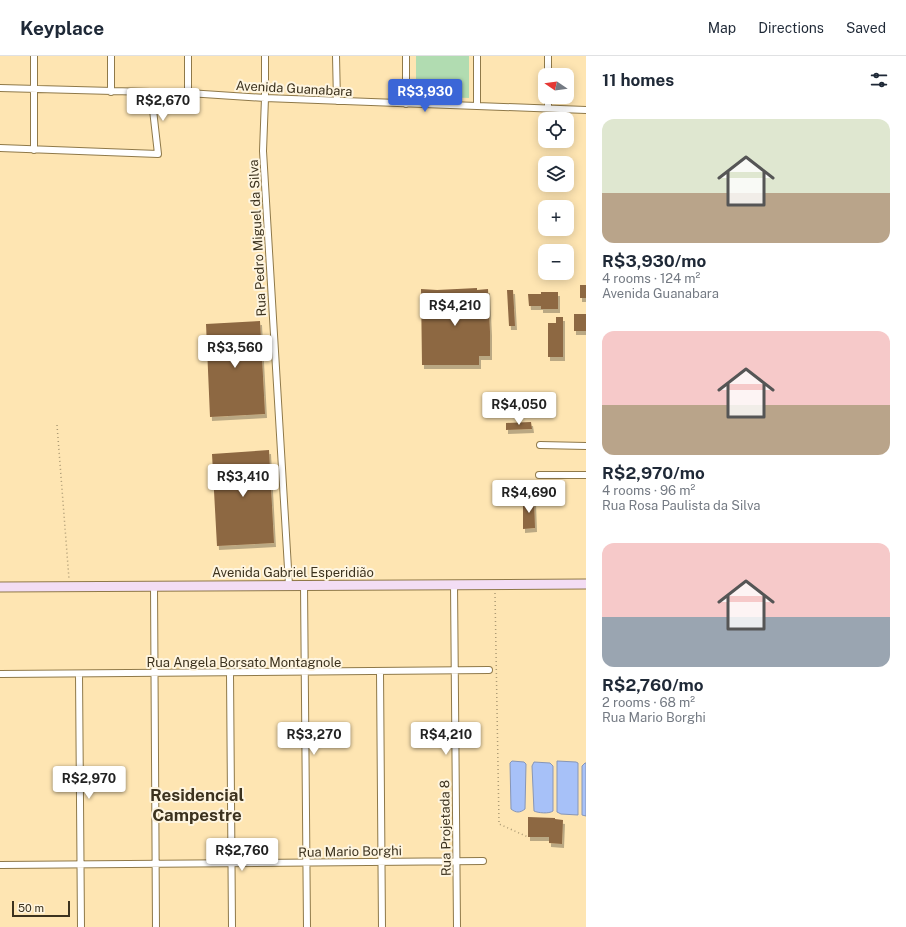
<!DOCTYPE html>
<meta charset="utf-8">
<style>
body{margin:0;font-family:"Public Sans",sans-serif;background:#f6f6f7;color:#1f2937;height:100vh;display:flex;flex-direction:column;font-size:15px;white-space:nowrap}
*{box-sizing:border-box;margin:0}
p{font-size:13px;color:#747a83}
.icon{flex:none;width:22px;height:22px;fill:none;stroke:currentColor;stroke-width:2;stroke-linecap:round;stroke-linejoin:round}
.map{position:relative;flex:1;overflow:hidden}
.details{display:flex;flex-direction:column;background:#fff;width:320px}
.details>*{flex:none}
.needle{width:26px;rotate:283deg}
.controls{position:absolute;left:538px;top:12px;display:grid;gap:8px}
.controls a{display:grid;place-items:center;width:36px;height:36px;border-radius:8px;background:#fff;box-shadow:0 2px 10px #0003;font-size:20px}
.scale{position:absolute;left:12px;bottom:10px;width:58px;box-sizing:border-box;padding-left:4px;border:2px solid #3c321e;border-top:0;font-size:11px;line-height:14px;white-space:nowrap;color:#3c321e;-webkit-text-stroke:3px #fef5e0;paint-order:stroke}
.price{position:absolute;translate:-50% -34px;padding:0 9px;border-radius:4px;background:#fff;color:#222;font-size:13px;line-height:26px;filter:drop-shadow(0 1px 2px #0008)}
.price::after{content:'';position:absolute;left:50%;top:24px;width:12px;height:9px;margin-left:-6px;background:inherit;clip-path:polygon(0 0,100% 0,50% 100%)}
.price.selected{background:#3b66d7;color:#fff}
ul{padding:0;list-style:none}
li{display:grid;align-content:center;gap:8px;height:212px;padding:0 16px}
li span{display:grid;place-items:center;height:124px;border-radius:12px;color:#555}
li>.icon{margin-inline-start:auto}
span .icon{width:72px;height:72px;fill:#fffc;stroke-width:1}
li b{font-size:17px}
h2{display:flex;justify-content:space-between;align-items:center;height:48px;padding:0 16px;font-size:17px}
header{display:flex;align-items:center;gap:24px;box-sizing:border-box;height:56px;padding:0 20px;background:#fff;border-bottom:1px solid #e0e1e3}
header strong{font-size:19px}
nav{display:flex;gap:22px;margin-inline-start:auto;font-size:14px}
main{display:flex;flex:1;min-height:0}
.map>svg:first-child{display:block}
.green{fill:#b1dcb1}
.water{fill:#a7c1f8;stroke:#8796b7}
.building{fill:#8d6742;filter:url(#shadow)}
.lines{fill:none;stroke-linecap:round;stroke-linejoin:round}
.minor-casing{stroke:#8f7949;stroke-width:8}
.secondary-casing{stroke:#8f7949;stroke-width:11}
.path{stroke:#ac9a74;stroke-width:1.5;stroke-dasharray:1 3;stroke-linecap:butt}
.minor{stroke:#fff;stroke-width:6}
.secondary{stroke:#f3ddf4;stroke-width:9}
.labels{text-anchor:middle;stroke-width:4;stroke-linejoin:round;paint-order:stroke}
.street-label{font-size:13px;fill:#3c321e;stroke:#fef5e0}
.district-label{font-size:17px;font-weight:bold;fill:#3c321e;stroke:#fef5e0}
</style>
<header>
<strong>Keyplace</strong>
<nav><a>Map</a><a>Directions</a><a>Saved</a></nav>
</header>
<main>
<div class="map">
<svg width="586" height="871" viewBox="0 0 586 871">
<defs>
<filter id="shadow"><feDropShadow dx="2" dy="4" stdDeviation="0" flood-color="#0004"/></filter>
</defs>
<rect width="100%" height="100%" fill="#fee5b2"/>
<path class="green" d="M416,0H469V42L416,40Z"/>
<path class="water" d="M512,705L524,706L526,708L525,753C520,757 516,757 511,753L510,707Z
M557,705L576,706L578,707V759L561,758L557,756Z
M534,706L550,707L553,710V755C549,758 538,757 534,755L532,710Z
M585,707H586V760L582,759V710Z"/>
<path class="building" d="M580,229H586V242H580Z
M477,232V234L488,233L490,276V300H479V309H422L421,233L437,234Z
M507,234H513L515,270H509Z
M541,236H558V253H541V250H529L528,238H541Z
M574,258H586V275H574Z
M556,261H563V301H548V267H556Z
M260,265L265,358L210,361L206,268Z
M531,366L532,373L506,374V367Z
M269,394L274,487L217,490L212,398Z
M534,443L535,472L523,473V444Z
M528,761L555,762V763L563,764L562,788L549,787V781H528Z"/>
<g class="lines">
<defs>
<path id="minor" d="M34,0V94
M111,0V36
M188,0V37
M265,0V42L263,95L289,529
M336,0L337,45
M406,0V48
M477,0V50
M548,0V19
M0,32L188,37L265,42L586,54
M548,41V52
M0,92L158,98L151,36
M540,389L586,390
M539,419H586
M454,528L457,871
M304,529L307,871
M154,530L156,871
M380,616L382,871
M230,617L232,871
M0,618L489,614
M79,618L81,871
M0,809L483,805"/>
<path id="secondary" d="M0,531L586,528"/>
</defs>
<use href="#minor" class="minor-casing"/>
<use href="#secondary" class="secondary-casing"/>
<path class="path" d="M57,369L69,523
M495,537L499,768L528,781"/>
<use href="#minor" class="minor"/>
<use href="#secondary" class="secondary"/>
</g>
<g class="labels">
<g class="street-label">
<text transform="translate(294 32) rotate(3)" y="5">Avenida Guanabara</text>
<text transform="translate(257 182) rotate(-93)" y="5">Rua Pedro Miguel da Silva</text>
<text x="293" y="521">Avenida Gabriel Esperidião</text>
<text x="244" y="611">Rua Angela Borsato Montagnole</text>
<text transform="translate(445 772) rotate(-91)" y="5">Rua Projetada 8</text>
<text transform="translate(350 795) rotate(-1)" y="5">Rua Mario Borghi</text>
</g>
<g class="district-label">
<text x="197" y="745">Residencial<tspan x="197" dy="20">Campestre</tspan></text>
</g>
</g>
</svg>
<div class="controls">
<a><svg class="needle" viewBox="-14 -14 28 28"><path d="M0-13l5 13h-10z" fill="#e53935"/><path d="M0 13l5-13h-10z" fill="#747a83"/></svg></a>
<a><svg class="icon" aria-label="locate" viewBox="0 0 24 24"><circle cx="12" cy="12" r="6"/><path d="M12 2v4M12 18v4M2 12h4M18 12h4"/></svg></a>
<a><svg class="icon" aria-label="layers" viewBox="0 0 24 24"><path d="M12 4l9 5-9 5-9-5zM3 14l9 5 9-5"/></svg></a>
<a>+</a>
<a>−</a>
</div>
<div class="scale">50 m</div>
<b class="price selected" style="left:425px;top:57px">R$3,930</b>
<b class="price" style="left:163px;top:66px">R$2,670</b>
<b class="price" style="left:455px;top:271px">R$4,210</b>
<b class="price" style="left:235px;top:313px">R$3,560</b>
<b class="price" style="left:519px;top:370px">R$4,050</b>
<b class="price" style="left:243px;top:442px">R$3,410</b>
<b class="price" style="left:529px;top:458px">R$4,690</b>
<b class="price" style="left:314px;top:700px">R$3,270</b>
<b class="price" style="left:446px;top:700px">R$4,210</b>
<b class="price" style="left:89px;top:744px">R$2,970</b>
<b class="price" style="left:242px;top:816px">R$2,760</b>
</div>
<section class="details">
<h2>11 homes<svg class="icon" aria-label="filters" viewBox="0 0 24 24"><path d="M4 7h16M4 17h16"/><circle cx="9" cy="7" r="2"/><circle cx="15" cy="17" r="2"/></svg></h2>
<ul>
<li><span style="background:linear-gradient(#dfe7d0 60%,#b9a48a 0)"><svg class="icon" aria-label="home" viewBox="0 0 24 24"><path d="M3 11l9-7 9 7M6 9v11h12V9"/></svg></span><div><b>R$3,930/mo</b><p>4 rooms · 124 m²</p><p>Avenida Guanabara</p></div></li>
<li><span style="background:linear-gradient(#f6c9c9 60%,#b9a48a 0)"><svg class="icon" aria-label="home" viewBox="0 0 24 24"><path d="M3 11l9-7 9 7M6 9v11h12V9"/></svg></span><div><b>R$2,970/mo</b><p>4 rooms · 96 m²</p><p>Rua Rosa Paulista da Silva</p></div></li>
<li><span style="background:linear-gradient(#f6c9c9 60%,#9aa5b1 0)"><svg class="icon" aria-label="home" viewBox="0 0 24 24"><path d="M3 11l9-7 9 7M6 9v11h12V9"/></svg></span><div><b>R$2,760/mo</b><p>2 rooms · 68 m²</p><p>Rua Mario Borghi</p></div></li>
</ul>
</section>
</main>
